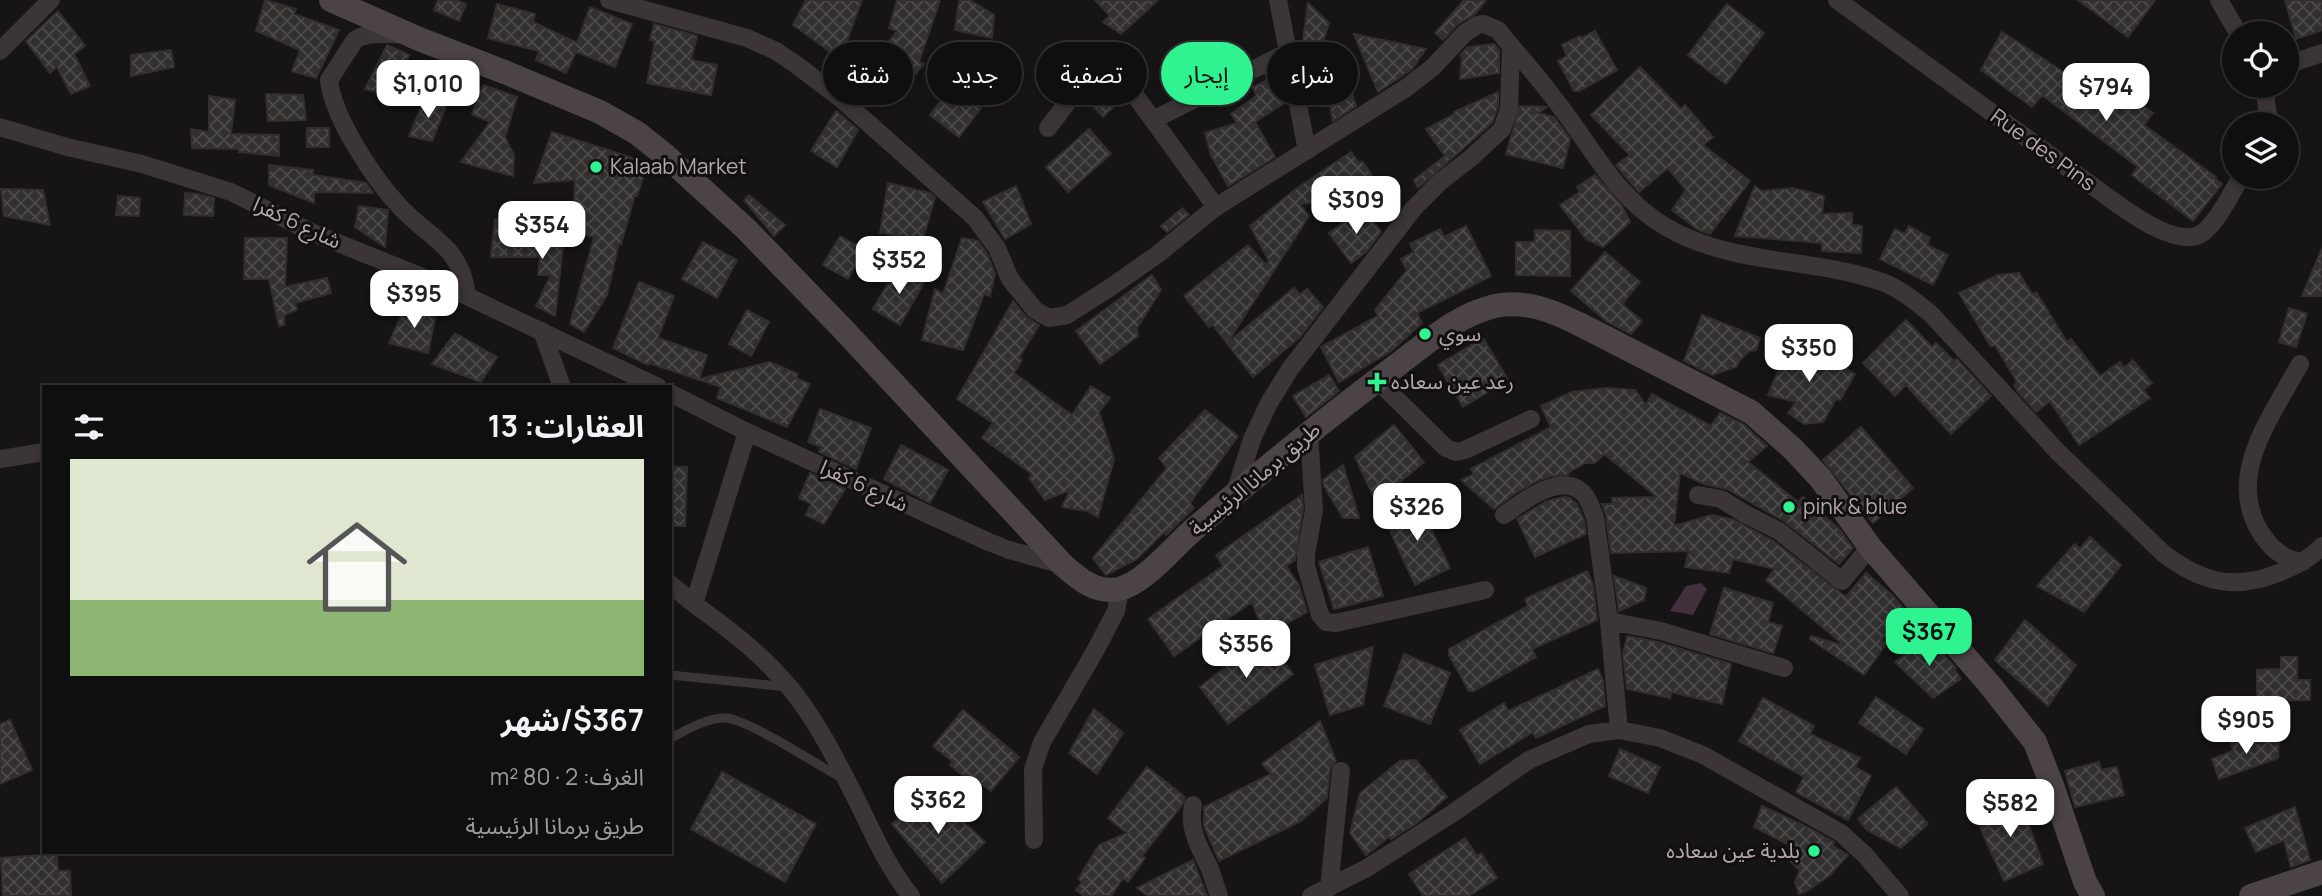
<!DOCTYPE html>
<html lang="ar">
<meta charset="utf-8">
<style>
body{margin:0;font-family:Manrope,"Noto Sans Arabic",sans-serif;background:#1e1d1d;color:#f1f3f6;direction:rtl;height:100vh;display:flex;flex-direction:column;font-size:26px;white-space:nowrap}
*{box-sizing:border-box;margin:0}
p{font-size:23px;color:#9c9c9e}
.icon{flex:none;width:38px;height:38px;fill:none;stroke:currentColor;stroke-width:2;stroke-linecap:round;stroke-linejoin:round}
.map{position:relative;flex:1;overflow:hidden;direction:ltr}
.panel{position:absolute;left:42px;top:385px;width:630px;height:469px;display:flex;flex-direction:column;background:#100f0f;border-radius:0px;box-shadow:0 4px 10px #0003,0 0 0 2px #302f2f;direction:rtl}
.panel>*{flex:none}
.hud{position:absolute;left:693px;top:42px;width:665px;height:63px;direction:rtl;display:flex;gap:14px}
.controls{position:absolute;left:2222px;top:21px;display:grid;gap:14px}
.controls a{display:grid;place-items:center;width:77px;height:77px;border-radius:50%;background:#100f0f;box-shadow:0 4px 10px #0003,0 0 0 2px #302f2f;font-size:35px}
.price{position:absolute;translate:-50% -60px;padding:0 16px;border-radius:14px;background:#fff;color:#222;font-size:23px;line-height:46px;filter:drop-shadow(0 2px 4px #0008)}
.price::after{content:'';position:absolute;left:50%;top:42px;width:21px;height:16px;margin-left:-10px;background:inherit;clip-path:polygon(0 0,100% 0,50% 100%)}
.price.current{background:#2ff290;color:#111}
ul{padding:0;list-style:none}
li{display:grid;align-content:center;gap:14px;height:371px;padding:0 28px}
li span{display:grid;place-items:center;height:217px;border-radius:0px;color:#555}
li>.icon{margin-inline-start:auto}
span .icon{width:126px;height:126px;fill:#fffc;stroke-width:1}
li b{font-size:30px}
h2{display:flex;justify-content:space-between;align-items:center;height:84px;padding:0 28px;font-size:30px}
.pill{padding:0 24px;border-radius:32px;background:#100f0f;box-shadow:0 4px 10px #0003,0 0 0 2px #302f2f;font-size:24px;line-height:63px}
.pill.current{background:#2ff290;color:#111}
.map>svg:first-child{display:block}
.water{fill:#412f3c}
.building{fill:url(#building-cross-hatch);stroke:#322e2f;stroke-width:2}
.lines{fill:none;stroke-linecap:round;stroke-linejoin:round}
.lane{stroke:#3b3537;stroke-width:9}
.street{stroke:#3b3537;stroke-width:18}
.secondary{stroke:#4b4346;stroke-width:24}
.poi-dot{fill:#2ff290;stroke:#110f0f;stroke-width:2.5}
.labels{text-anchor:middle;stroke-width:6;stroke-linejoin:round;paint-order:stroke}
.street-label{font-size:21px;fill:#b6a6ae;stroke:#110f0f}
.poi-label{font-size:21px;fill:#b6a6ae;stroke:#110f0f;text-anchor:start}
</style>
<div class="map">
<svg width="2322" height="896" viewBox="0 0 2322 896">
<defs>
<pattern id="building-cross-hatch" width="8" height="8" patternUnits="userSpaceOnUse" patternTransform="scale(1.75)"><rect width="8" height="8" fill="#322f2f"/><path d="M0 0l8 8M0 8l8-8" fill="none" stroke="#4d4a4b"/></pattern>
</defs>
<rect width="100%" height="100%" fill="#161414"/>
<path class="water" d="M1701,583L1707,589L1693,615L1670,611L1686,586Z"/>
<path class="building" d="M265,0L296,9L294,14L339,30L316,78L292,71L300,50L256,31Z
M438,0H456L466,4L459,21L434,10Z
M806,0H862L840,59L793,25Z
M897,0H940L919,62L924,64L900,92L862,77L897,31L889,28Z
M959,0H970L994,15L992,38L955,30Z
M1095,0H1158L1121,34L1103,22L1110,16Z
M1464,0H1486L1475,14L1458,24L1443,40L1435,33Z
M2078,0H2155L2128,37Z
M2285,0H2322V30L2296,39Z
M1308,3L1329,23L1318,57L1302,47Z
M497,4L535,14L533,22L577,43L590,7L632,24L615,67L576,52L566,73L536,60L539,51L488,38Z
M1727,4L1764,33L1726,84L1688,55Z
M58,11L85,46L74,54L90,86L71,94L57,67L50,73L26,41Z
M654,24L697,36L691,60L717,65L711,95L647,83L655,41L650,40Z
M1595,31L1617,70L1579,91H1574L1558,61L1567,56L1562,45L1580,36L1581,38Z
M2002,32L2079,82L2086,72L2094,71L2153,113L2144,125L2216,177L2214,178L2222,184L2193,221L2132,175L2138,167L2042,95L2032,107L1981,70Z
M1354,34L1426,49L1412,69L1378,92Z
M1494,44L1499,50V73L1460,79L1462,57L1460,55L1468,47Z
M387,45L409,55L392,96L365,89Z
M171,50L174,67L131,76V55Z
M1340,56L1356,106L1333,121L1321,65Z
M1640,67L1681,109L1685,105L1713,137L1703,145L1750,181L1710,234L1697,229L1672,210L1686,190L1668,168L1639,192L1616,165L1630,155L1591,115Z
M1104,72L1123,98L1103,117L1085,98Z
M1281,74L1286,102L1255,122L1275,157L1228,186L1211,155L1205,133L1237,123L1231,114L1256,96L1253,87Z
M954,83L983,105L959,137L930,115Z
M483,85L517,97L505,137L514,155L513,176L461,162L490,122L472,114Z
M1498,92V107L1492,123L1418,188L1414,180L1445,156L1426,129L1455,114L1454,112Z
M266,94L303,95L306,120L268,121Z
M209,96L235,100L231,134L279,135V156L239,152V149L192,148L191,129L209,132Z
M425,98L447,104L432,141L409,136Z
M1520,106L1547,107L1538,113L1554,117L1570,139L1563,168L1506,154Z
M836,111L858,130L837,167L811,151Z
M307,128H329V147H307Z
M1089,129L1111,154L1068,192L1046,167Z
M552,132L648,163L637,196L635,195L621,244L619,243L607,295L584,332L570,324L594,237L573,232L575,180L534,183Z
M1351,152L1359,163L1362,161L1374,178L1343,199L1300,204L1309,216L1227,343L1294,288L1300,295L1307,289L1323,307L1300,337L1253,377L1212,324L1209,327L1184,296L1248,245L1265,264L1269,261L1250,226L1297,188Z
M269,165L313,170V175L366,183L373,193L314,192V203L269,185Z
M1595,175L1622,206L1630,222L1603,247L1586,239L1560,205L1580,192L1577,187Z
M888,183L930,193L935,197L923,239L880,233Z
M1016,186L1031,224L1005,239L983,202Z
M1755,186L1762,191L1793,188L1824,196L1822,214L1852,213V225L1862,226L1861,253L1822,251V243L1735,236Z
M1,189L43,190L50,225L4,216Z
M185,193L198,194L214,198L213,216L184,215Z
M749,195L785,225L774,236L744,200Z
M118,196L140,198L139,216L116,215Z
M359,206L388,210L385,247L355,227Z
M1182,208L1189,215L1167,232L1161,226Z
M1355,214L1359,220L1368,214L1381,232L1366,252L1351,263L1329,233Z
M495,219L510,222L508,257H491Z
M520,224L531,226V233L564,237L555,316L536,306L551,275H538L540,257H508Z
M1466,226L1491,276L1417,313L1422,323L1391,351L1339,382L1321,347L1378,316L1375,310L1407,270L1401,259L1414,252L1410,244L1440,229L1444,237Z
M1909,226L1930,238L1927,245L1948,255L1933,285L1880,259L1895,229L1905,234Z
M1535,230L1570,231V276L1516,275V242H1535Z
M840,236L864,250L848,279L823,265Z
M245,238H287L285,287L327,278L331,293L295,303L297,310L284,315V325L279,326L269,279H244Z
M962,238L978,241L987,254L995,273L990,296L984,294L963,350L922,340L935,289L943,294Z
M703,242L737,260L717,298L682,279Z
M2322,248V296H2302Z
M1605,252L1640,282L1622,304L1642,321L1631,334L1606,321L1571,291Z
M897,268L924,283L900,325L873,309Z
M2019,273L2032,294L2036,292L2067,342L2071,339L2100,376L2120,362L2124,368L2133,360L2152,383L2143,390L2150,398L2079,445L2050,401L2036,412L2018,392L2014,385L2017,382L1995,345L1991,347L1959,293L1998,275Z
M1152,275L1161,290L1137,328L1138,336L1100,364L1076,331Z
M639,282L674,296L658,338L707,355L699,379L770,362L798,374L796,378L810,384L787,427L717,398L721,387L649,363L648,365L613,348Z
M1013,301L1026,317L1039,325L1019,358L1022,360L1014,373L1072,415L1091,386L1110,398L1099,412L1114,459L1098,517L1087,511L1062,507L1070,490L1045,500L1029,478L1032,474L982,438L993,423L957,399Z
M406,305L436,314L428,353L389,343Z
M2289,308L2307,314L2296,347L2279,342Z
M747,310L769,322L751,356L729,344Z
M1702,315L1760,338L1756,350L1749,351L1739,361L1736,367L1712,375L1684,361Z
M1906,320L1932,347L1936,343L1954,361L1957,359L1991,396L1951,434L1906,385L1895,396L1863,363Z
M455,333L497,357L481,382L432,364Z
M1483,338L1508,380L1463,407L1438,365Z
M1790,343L1822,348L1811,370L1837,363L1855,374L1840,400L1836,399L1823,422L1804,424L1788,413L1796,402L1768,395Z
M1329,375L1339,391L1306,417L1293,396Z
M1607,388L1635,390L1646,405L1652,394L1711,426L1720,413L1743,424L1767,446L1748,462L1798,502L1803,497L1839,529L1853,548L1839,564L1784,521L1727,489L1704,484L1680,473L1674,526L1712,515L1734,520L1773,541L1846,597L1866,573L1893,596L1906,611L1881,640L1886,644L1864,675L1810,639L1811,636L1845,646L1766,580L1775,569L1733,559L1729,573L1685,567L1689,551L1611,553L1606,515L1602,504H1613L1612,498L1657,497L1604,454L1595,463H1585L1568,473V475L1551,476L1537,481L1514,494L1494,509L1461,480L1474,474L1471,469L1551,427L1541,406L1572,392Z
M820,409L871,428L856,469L819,452L821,447L808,442Z
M1205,410L1238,436L1190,503L1194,508L1166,535L1164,532L1137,559L1106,575L1093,558L1167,468L1159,458Z
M1394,425L1424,462L1376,502L1355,457Z
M1861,427L1913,488L1873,523L1823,460Z
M901,445L948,470L930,503L884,479Z
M1343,465L1359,518H1343L1324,486L1323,480Z
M670,467H687L685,526H670Z
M810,473L845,489L824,524L806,515L811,504L799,498Z
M1302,495L1303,509L1295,560L1286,566L1299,585L1307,612L1282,626L1262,628L1252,602L1174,656L1148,619L1223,566L1216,555Z
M1564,497L1570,498L1577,504L1584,520L1586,534L1535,557L1517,519L1547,501Z
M1418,502L1450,568L1415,585L1384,518Z
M2090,537L2121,565L2084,612L2037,586L2075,544L2080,549Z
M1368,547L1383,596L1334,609L1319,562Z
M1587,571L1593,585L1597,620L1532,649L1536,657L1474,691H1469L1449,655V649L1528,606L1525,599Z
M1614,576L1646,588L1644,600L1619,611Z
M1724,588L1773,603L1768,622L1782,626L1773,653L1710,634Z
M2025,620L2076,665L2048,706L1995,660Z
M1627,636L1658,642L1731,664L1722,704L1671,692L1670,698L1627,689L1623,654Z
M1265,637L1293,674L1228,724L1200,687Z
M1928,637L1956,668L1954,669L1961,679L1933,698L1895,662Z
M1373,647L1363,705L1330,715L1315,665Z
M1404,654L1450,673L1430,724L1384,706Z
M2281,657H2297V680H2310V700L2257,701V670L2281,669Z
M1598,669L1603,681L1605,706L1536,738L1533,732L1480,764L1460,730L1504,703L1508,711Z
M1876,697L1923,729L1906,754L1859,723Z
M1763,698L1814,726L1810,734L1860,758L1855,767L1871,776L1848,820L1796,792L1804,777L1739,741Z
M1094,709L1123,733L1097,774L1069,753Z
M963,710L1019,757L991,791L974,778L970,782L950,765L953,762L933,746Z
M10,720L32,770L0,784V724Z
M1320,721L1336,761L1330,769L1327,798L1301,821L1219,861L1204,826V807L1271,774L1262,764Z
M2279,735L2278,758L2219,779L2212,759L2233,751L2231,743L2245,738L2248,746Z
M1620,749L1660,767L1648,793L1609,776Z
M1416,760L1447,797L1417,823L1391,839L1389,837L1366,855L1350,833L1360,793L1400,761Z
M2099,762L2101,770L2117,767L2124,795L2075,807L2065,771Z
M1147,767L1185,797L1182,805L1142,856L1145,858L1128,882L1123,878L1111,896H1084L1076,890L1082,882L1078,879L1099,845L1127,833L1108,818Z
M722,772L816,824L785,882L691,829Z
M1896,787L1928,824L1901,848L1867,830L1858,819Z
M930,790L985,842L942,883L892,824Z
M2019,799L2043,864L2004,881L1975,816Z
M1762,806L1805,826L1834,842L1833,846L1848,855L1830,875L1807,891L1799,894L1795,882L1800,870L1785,857L1789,845L1754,827Z
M2295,807L2310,860L2291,867L2284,840L2256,852L2245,828Z
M1465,838L1477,856L1481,853L1497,878L1469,896H1423L1409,874Z
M57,854L58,871H70L71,896H3L1,858Z
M1193,860L1207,896H1148L1137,888Z"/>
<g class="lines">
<path class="lane" d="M670,675L788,687
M670,739C685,730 708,717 726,718C747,719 820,766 843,779"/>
<path class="street" d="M609,0L747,38L776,51L798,66L840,98L975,218L997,248L1010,279L1035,310L1049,318L1067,315L1111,287L1158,254L1216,207L1406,88L1432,68L1465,33L1477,25L1484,24L1498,30L1511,46L1509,109L1502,129L1472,157L1440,182L1414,208L1290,369L1269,403L1252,439L1235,493
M1278,0L1307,151
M1837,0L2116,203C2134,216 2183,251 2205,231C2220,217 2231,194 2241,177
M2219,0L2238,33
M403,34C388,35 368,31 355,40L329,80C333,118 375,181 402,209C433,241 461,246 467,296
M1511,46C1531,69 1550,92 1568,117C1598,158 1621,201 1666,227C1733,266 1812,257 1882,282C1901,289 1916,302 1931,314L2058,452L2164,554C2203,583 2235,591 2281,572C2296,565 2310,559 2322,546
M0,51L51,0
M2287,65L2322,53
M2264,86L2268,115L2267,124
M1153,120L1288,52
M0,127L67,147L142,164L231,192L311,232L452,289L658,387
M1048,128L1100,59L1108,58L1216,207
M542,331L562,387
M2300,364C2273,414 2224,476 2261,533C2271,549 2284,560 2303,562
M1377,380L1446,448L1456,452L1465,450L1531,419
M670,393L747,432L989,542L1009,550L1063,565
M747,432L694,604C729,629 763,655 790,688C813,716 830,748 846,779C867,818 883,862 911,896
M1309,433L1314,510L1306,554V566L1320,615L1326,622L1336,623L1485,590
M0,459L44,452
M1698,495L1721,499L1747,515L1779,531L1842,581L1870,547
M1504,515C1522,502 1561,471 1583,493C1589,499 1592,510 1595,517L1609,621L1619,730
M670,584L694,604
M1609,621L1661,631L1784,668
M1193,805C1188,830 1199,846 1210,869C1213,878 1216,887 1219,896
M1034,840L1033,769L1042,742L1094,653L1116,611L1120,589
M1329,888L1341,771
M1311,896L1367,868L1453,813L1529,760L1589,734L1619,730L1660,738L1703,755L1841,833L1865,855L1900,896"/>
<path class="secondary" d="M331,0L419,39L507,73L600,112L637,133L666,156L745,228L841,327L1063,565C1079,579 1096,594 1119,589C1145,583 1173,547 1193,530C1259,473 1326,418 1396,366C1427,343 1456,315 1495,306C1527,300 1553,311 1581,325L1751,412L1793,449L1821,479L1870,547L1990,685L2035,742L2053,788L2085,882L2093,896
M2251,896L2322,872"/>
</g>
<g class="poi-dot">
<circle cx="596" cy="167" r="7"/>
<circle cx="1425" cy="334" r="7"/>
<path d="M1373.5 371.5h7v7h7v7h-7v7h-7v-7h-7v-7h7z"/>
<circle cx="1789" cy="507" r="7"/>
<circle cx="1814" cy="851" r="7"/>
</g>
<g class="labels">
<g class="street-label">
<text transform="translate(2043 150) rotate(36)" y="7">Rue des Pins</text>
<text transform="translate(297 223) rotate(25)" y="7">شارع 6 كفرا</text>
<text transform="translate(1255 479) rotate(-40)" y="7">طريق برمانا الرئيسية</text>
<text transform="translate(864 486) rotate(25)" y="7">شارع 6 كفرا</text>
</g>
<g class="poi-label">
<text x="610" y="174">Kalaab Market</text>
<text x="1439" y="341">سوي</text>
<text x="1391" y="389">رعد عين سعاده</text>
<text x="1803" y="514">pink &amp; blue</text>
<text x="1800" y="858" text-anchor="end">بلدية عين سعاده</text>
</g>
</g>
</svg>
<div class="controls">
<a><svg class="icon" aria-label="locate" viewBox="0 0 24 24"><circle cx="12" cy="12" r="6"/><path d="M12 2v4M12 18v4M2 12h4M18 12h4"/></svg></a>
<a><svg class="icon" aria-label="layers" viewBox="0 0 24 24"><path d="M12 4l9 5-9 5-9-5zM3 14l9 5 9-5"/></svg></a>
</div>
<b class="price" style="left:428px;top:120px">$1,010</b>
<b class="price" style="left:2106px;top:123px">$794</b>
<b class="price" style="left:1356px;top:236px">$309</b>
<b class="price" style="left:542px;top:261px">$354</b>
<b class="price" style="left:899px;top:296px">$352</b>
<b class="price" style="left:414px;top:330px">$395</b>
<b class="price" style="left:1809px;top:384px">$350</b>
<b class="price" style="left:1417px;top:543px">$326</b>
<b class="price current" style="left:1929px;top:668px">$367</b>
<b class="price" style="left:1246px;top:680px">$356</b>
<b class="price" style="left:2246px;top:756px">$905</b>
<b class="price" style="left:938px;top:836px">$362</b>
<b class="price" style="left:2010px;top:839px">$582</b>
<div class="hud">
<a class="pill">شراء</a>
<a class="pill current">إيجار</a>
<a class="pill">تصفية</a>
<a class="pill">جديد</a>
<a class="pill">شقة</a>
</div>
<section class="panel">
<h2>العقارات: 13<svg class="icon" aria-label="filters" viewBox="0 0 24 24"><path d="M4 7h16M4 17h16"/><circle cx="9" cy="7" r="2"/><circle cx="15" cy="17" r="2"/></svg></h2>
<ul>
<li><span style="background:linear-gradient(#dfe7d0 65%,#8fb573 0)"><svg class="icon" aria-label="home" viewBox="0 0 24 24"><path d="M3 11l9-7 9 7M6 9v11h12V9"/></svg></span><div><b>$367/شهر</b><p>الغرف: 2 · 80 m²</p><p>طريق برمانا الرئيسية</p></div></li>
</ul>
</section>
</div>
